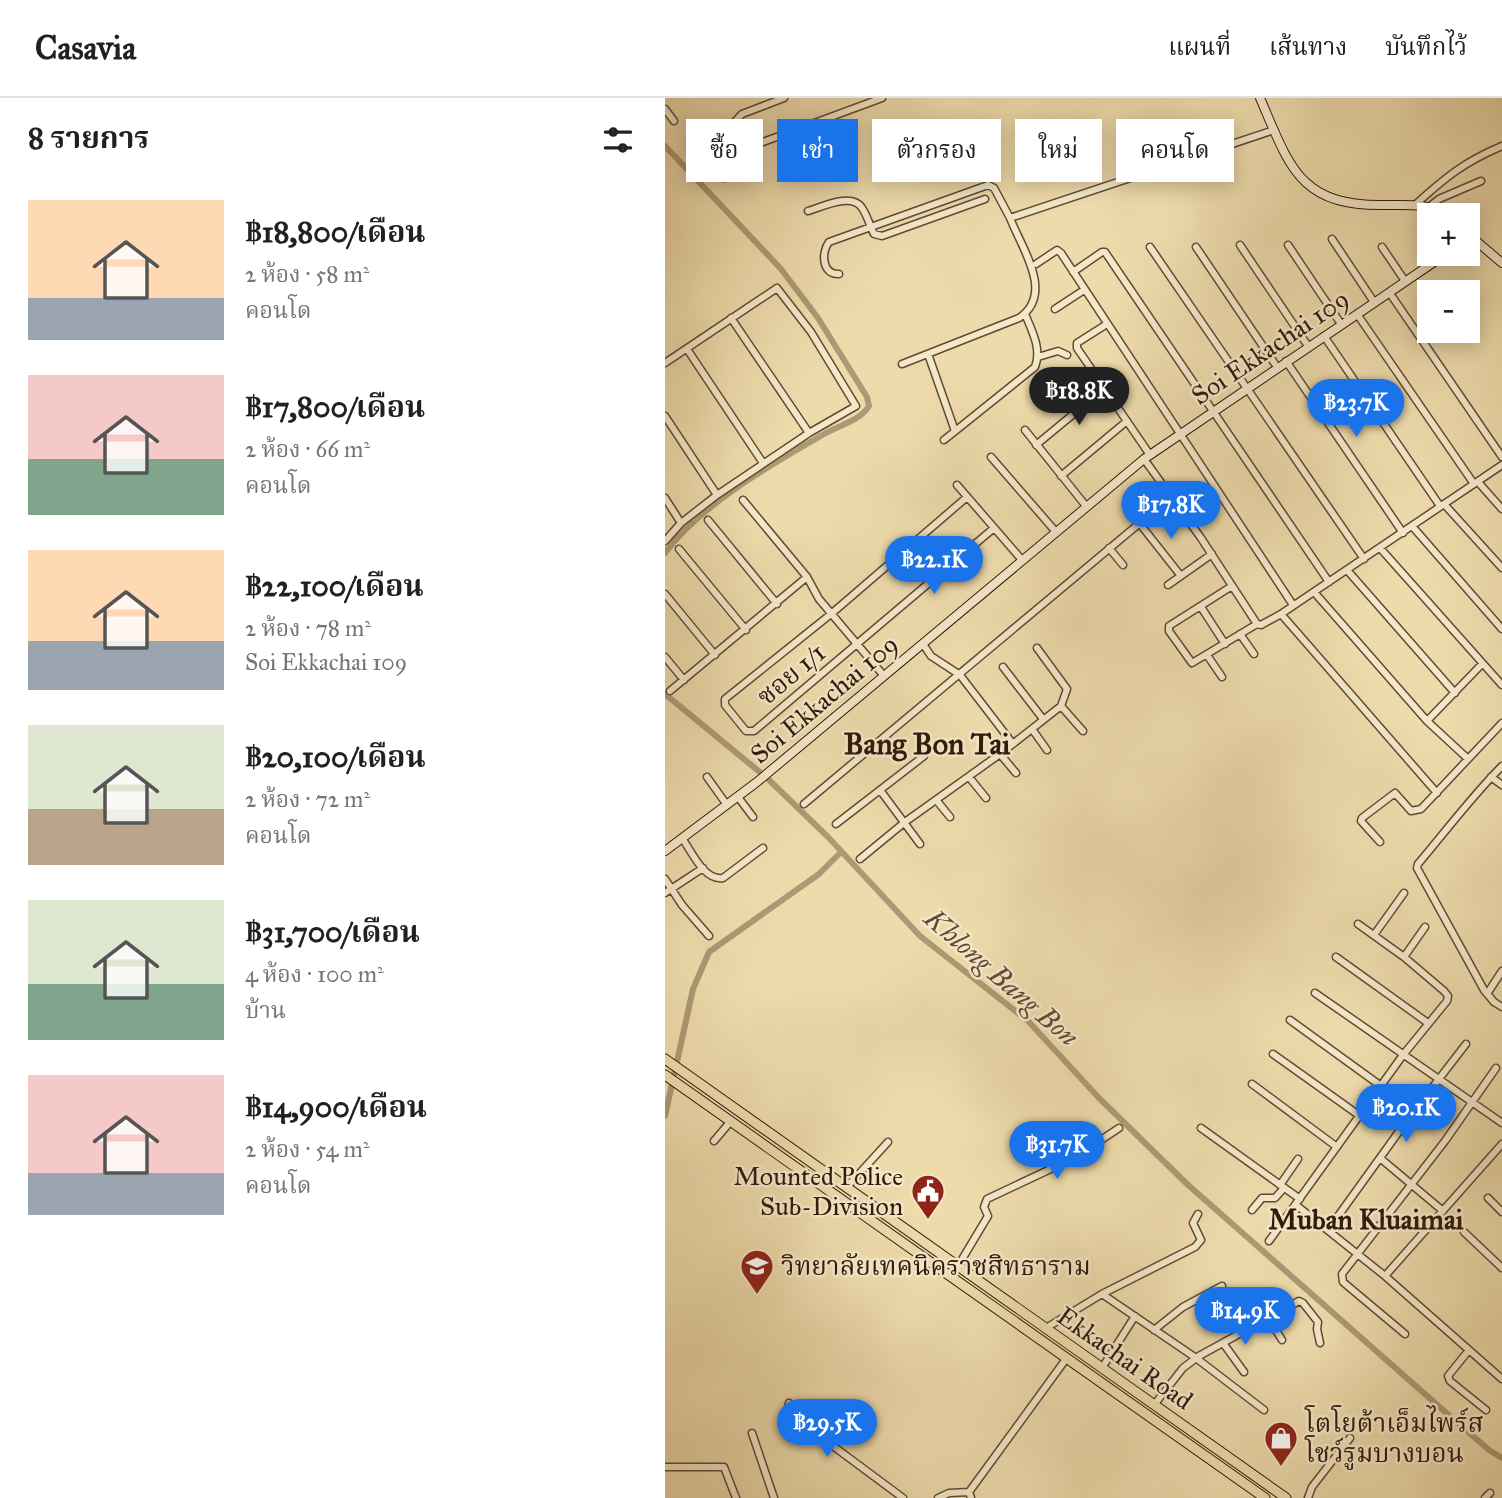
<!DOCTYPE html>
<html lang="th">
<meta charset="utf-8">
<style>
body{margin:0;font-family:"IM FELL Great Primer","Noto Serif Thai",serif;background:#f2f2f2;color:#202124;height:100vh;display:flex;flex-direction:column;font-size:26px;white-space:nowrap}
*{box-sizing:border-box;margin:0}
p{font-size:23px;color:#757577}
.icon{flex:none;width:38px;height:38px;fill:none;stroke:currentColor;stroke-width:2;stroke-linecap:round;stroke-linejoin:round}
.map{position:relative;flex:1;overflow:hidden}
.details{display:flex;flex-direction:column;background:#fff;width:665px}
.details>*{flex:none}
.banner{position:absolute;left:21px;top:21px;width:665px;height:63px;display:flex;gap:14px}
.tools{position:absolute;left:752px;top:105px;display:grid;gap:14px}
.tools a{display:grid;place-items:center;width:63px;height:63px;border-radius:0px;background:#fff;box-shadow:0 4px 18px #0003;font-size:35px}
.price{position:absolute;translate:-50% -60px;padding:0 16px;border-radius:24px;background:#1a73e8;color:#fff;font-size:23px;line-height:46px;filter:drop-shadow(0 2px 4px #0008)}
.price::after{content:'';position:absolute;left:50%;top:42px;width:21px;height:16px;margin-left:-10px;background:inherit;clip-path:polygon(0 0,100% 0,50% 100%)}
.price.current{background:#222;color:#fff}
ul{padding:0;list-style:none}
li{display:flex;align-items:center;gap:21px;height:175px;padding:0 28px}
li span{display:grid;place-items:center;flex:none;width:196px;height:140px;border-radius:0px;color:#555}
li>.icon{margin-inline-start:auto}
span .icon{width:84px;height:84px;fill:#fffc;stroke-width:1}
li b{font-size:30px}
h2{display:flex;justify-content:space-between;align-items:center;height:84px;padding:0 28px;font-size:30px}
.tag{padding:0 24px;border-radius:0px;background:#fff;box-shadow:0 4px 18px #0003;font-size:24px;line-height:63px}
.tag.current{background:#1a73e8;color:#fff}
header{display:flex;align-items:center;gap:42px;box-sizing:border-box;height:98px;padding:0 35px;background:#fff;border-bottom:2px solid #e0e0e0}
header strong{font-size:33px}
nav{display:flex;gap:38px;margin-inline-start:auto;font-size:24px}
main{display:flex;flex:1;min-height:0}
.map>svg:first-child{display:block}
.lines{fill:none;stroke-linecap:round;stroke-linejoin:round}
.canal{stroke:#ad9975;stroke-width:6}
.street-casing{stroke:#604a33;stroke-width:9}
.secondary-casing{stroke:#30190b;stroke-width:10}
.primary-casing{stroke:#30190b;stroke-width:11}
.street{stroke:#f4e8c9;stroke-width:6}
.secondary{stroke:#f4e8c9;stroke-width:8}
.primary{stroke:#eedbac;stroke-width:9}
.labels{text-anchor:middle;stroke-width:5;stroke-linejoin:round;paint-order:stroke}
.street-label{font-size:26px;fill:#30190b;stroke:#f4e8c9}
.poi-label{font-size:26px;fill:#30190b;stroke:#f4e8c9;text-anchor:start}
.water-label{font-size:28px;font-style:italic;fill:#624c35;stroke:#f4e8c9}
.neighbourhood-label{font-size:28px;font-weight:bold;fill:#30190b;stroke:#f4e8c9}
.quarter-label{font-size:30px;font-weight:bold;fill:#30190b;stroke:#f4e8c9}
</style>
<header>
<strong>Casavia</strong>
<nav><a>แผนที่</a><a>เส้นทาง</a><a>บันทึกไว้</a></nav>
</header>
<main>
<section class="details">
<h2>8 รายการ<svg class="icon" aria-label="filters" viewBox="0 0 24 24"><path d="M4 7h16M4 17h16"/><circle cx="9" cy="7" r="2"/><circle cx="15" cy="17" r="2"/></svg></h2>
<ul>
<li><span style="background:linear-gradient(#ffd9b3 70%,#9aa5b1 0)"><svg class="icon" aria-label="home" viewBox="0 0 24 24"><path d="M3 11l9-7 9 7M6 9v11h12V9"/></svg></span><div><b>฿18,800/เดือน</b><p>2 ห้อง · 58 m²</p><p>คอนโด</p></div></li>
<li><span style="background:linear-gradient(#f6c9c9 60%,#7fa58c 0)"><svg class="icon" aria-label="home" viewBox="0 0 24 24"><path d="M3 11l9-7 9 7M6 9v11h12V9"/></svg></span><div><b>฿17,800/เดือน</b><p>2 ห้อง · 66 m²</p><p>คอนโด</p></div></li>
<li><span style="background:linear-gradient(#ffd9b3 65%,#9aa5b1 0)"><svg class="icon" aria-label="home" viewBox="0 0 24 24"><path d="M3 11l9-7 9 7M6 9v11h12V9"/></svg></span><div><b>฿22,100/เดือน</b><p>2 ห้อง · 78 m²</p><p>Soi Ekkachai 109</p></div></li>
<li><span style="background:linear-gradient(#dfe7d0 60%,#b9a48a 0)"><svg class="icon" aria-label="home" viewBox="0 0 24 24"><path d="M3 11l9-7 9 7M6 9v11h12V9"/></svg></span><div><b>฿20,100/เดือน</b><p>2 ห้อง · 72 m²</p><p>คอนโด</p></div></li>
<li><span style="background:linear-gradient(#dfe7d0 60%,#7fa58c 0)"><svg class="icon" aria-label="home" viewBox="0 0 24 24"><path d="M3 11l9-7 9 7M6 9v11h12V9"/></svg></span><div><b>฿31,700/เดือน</b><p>4 ห้อง · 100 m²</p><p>บ้าน</p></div></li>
<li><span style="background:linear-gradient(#f6c9c9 70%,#9aa5b1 0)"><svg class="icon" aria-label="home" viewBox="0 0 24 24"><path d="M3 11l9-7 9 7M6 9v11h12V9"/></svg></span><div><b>฿14,900/เดือน</b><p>2 ห้อง · 54 m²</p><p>คอนโด</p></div></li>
</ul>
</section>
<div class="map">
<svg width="837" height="1400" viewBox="0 0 837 1400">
<rect width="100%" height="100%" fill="#eedbac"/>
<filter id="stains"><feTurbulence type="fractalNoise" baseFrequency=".00286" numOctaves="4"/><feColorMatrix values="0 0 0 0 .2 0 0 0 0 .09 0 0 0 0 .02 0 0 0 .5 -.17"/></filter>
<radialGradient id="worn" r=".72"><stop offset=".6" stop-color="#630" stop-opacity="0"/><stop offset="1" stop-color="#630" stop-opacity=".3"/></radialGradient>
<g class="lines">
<path class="canal" d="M0,48L116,171L153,220L202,299L204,308C195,323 174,327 159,336C107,366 35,407 0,455
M0,596L102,680L163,739L255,838L363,923L434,1000L522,1086L778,1312L824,1352L837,1360
M0,1018L28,891L44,854L154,776L176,754"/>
<defs>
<path id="street" d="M0,11L9,23
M90,47L217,0
M59,80L43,46L44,42L63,31L77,16L119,0
M751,106C781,79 799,64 837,48
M765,108L774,101L816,83
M143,113C157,109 187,94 197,110C202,117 205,128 209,136L217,138L320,101
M667,141L709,204
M575,147L643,248
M623,147L676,226
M485,149L699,461
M531,149L612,269
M717,149L740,183
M371,166L392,152L396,155L628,507
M408,174L437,154H440L664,484
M174,176C157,177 156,155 164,144L323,87L329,90L345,120L609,32
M724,194L837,359
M390,211L419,192
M692,216L809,386
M66,220L144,335
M442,226L412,245V250L485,357
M659,238L775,408
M22,251L98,365
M263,256L290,333
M373,259L393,253L402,257
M621,263L738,435
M0,265L112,190L146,234L191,308L144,335L52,397L16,425L0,443
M237,266L354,220C390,196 357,151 345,120
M0,318L52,397
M360,332L421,408
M279,342L370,269C377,251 367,233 360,216
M371,347L440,290
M326,359L391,434
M479,361L536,440L592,526L596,527L616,516L837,367
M396,378L462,323
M813,384L837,411
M292,387L357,462
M302,399L166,516L60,601V607L81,633H89L329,430
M0,400L16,425
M78,402L142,479L154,501L219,578
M779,406L837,470
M43,422L112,506
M475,426L516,478
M747,428L837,531
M444,450L458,467
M715,450L837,587
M14,451L81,532
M682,472L790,595
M503,487L547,456
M567,488L504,528V533L527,565L592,526
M649,494L762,623L802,660
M0,496L50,557
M536,509L560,546
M616,516L772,695
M575,536L589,556
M258,546L266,558L295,577L348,646
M542,557L557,579
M0,559L19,582
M338,569L378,621
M5,593L142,479
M396,608L418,633
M762,623L817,566
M367,631L382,652
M335,656L351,675
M837,668C807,698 781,733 753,766L752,770L819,892L829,904L837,909
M42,679L62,707
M304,679L321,700
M826,679L837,687
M215,692L255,746
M73,699L88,719
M272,703L285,719
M139,706L506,399
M171,726L259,658
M17,740C27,754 39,783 58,780L98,750
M715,744L696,723L697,720L730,695L746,713L756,711L837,625
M195,761L240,724L335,656L396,608L402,591L372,550
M0,781L17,807L44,838
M0,795L38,770
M709,837L739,795
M671,859L763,925
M739,859L760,829
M650,895L837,1025
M822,896L837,873
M625,922L716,988
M608,956L695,1018
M587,986L672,1049
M536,1030L635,1101
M49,1043L66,1023
M715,1060L778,1113
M615,1087L633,1061
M181,1090L223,1044
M823,1100L837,1114
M631,1107L720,1178L837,1281
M587,1112L597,1100H610L619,1090
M663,1132L743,1021L801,946
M799,1134L837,1170
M604,1143L738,957L782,903L783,898L779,893L739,859L693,826
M293,1168L323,1118L319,1109L322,1101L409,1060L454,1030
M720,1178L837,1046
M437,1196L531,1260L599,1312
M604,1221L617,1242
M381,1230L437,1196L530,1149L536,1142L528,1125L533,1116
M489,1232L518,1209L557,1188
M740,1236L678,1184L677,1176L780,1043L831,970
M558,1245L579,1274
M804,1252L783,1278L785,1283L821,1312
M437,1270L470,1218
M124,1305L123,1311L125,1316L238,1400
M489,1307L518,1270L534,1258L634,1203L638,1205L653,1224L652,1231L655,1245
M87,1335L109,1400
M0,1369H59L71,1400
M273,1400L284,1395L304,1394
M306,1400L304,1394L401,1261
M643,1400L647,1389L685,1340
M820,1400L825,1395"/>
<path id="secondary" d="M595,0C625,69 634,109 721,107C743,107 763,105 783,117
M803,136L837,165
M0,753L92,684L479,361L781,156"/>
<path id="primary" d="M0,961L621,1400
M0,977L600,1400"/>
</defs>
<use href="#street" class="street-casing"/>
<use href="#secondary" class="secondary-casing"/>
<use href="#primary" class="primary-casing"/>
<use href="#street" class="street"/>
<use href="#secondary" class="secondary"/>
<use href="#primary" class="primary"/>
</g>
<defs>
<symbol id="civic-pin" viewBox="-11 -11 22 30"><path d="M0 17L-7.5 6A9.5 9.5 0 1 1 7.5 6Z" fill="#8f2418" stroke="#f4e8c9"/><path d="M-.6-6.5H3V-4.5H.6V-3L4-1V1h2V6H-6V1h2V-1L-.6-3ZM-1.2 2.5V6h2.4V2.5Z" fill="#fff"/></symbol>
<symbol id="university-pin" viewBox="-11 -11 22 30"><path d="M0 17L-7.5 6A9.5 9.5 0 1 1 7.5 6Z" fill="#8f2418" stroke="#f4e8c9"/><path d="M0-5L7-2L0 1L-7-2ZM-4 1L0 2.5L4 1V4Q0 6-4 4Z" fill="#fff"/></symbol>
<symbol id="shop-pin" viewBox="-11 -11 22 30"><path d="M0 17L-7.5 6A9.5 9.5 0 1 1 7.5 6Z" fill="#8f2418" stroke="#f4e8c9"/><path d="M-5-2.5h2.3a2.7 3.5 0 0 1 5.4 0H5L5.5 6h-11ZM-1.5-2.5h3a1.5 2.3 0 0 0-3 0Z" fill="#fff"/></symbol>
</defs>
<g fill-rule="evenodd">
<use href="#civic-pin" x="244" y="1074" width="38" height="52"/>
<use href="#university-pin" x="73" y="1149" width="38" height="52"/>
<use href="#shop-pin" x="597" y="1321" width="38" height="52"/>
</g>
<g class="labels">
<g class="street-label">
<text transform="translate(605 249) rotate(-34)" y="9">Soi Ekkachai 109</text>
<text transform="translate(126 576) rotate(-40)" y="9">ซอย 1/1</text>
<text transform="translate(159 601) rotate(-40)" y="9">Soi Ekkachai 109</text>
<text transform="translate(460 1260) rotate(35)" y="9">Ekkachai Road</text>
</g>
<g class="poi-label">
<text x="238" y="1087" text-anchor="end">Mounted Police<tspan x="238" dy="30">Sub-Division</tspan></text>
<text x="116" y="1177">วิทยาลัยเทคนิคราชสิทธาราม</text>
<text x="640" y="1334">โตโยต้าเอ็มไพร์ส<tspan x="640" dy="30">โชว์รูมบางบอน</tspan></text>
</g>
<g class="water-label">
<text transform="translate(337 879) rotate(41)" y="10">Khlong Bang Bon</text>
</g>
<g class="neighbourhood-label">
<text x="701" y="1131">Muban Kluaimai</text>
</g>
<g class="quarter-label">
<text x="262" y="656">Bang Bon Tai</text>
</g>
</g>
<rect width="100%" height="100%" filter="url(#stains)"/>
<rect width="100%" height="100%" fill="url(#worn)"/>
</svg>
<div class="tools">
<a>+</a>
<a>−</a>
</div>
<b class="price current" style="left:414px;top:329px">฿18.8K</b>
<b class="price" style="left:691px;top:341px">฿23.7K</b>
<b class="price" style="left:506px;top:443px">฿17.8K</b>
<b class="price" style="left:269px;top:498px">฿22.1K</b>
<b class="price" style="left:741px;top:1046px">฿20.1K</b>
<b class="price" style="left:392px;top:1083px">฿31.7K</b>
<b class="price" style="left:580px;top:1249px">฿14.9K</b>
<b class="price" style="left:162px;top:1361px">฿29.5K</b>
<div class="banner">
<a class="tag">ซื้อ</a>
<a class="tag current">เช่า</a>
<a class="tag">ตัวกรอง</a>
<a class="tag">ใหม่</a>
<a class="tag">คอนโด</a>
</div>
</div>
</main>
